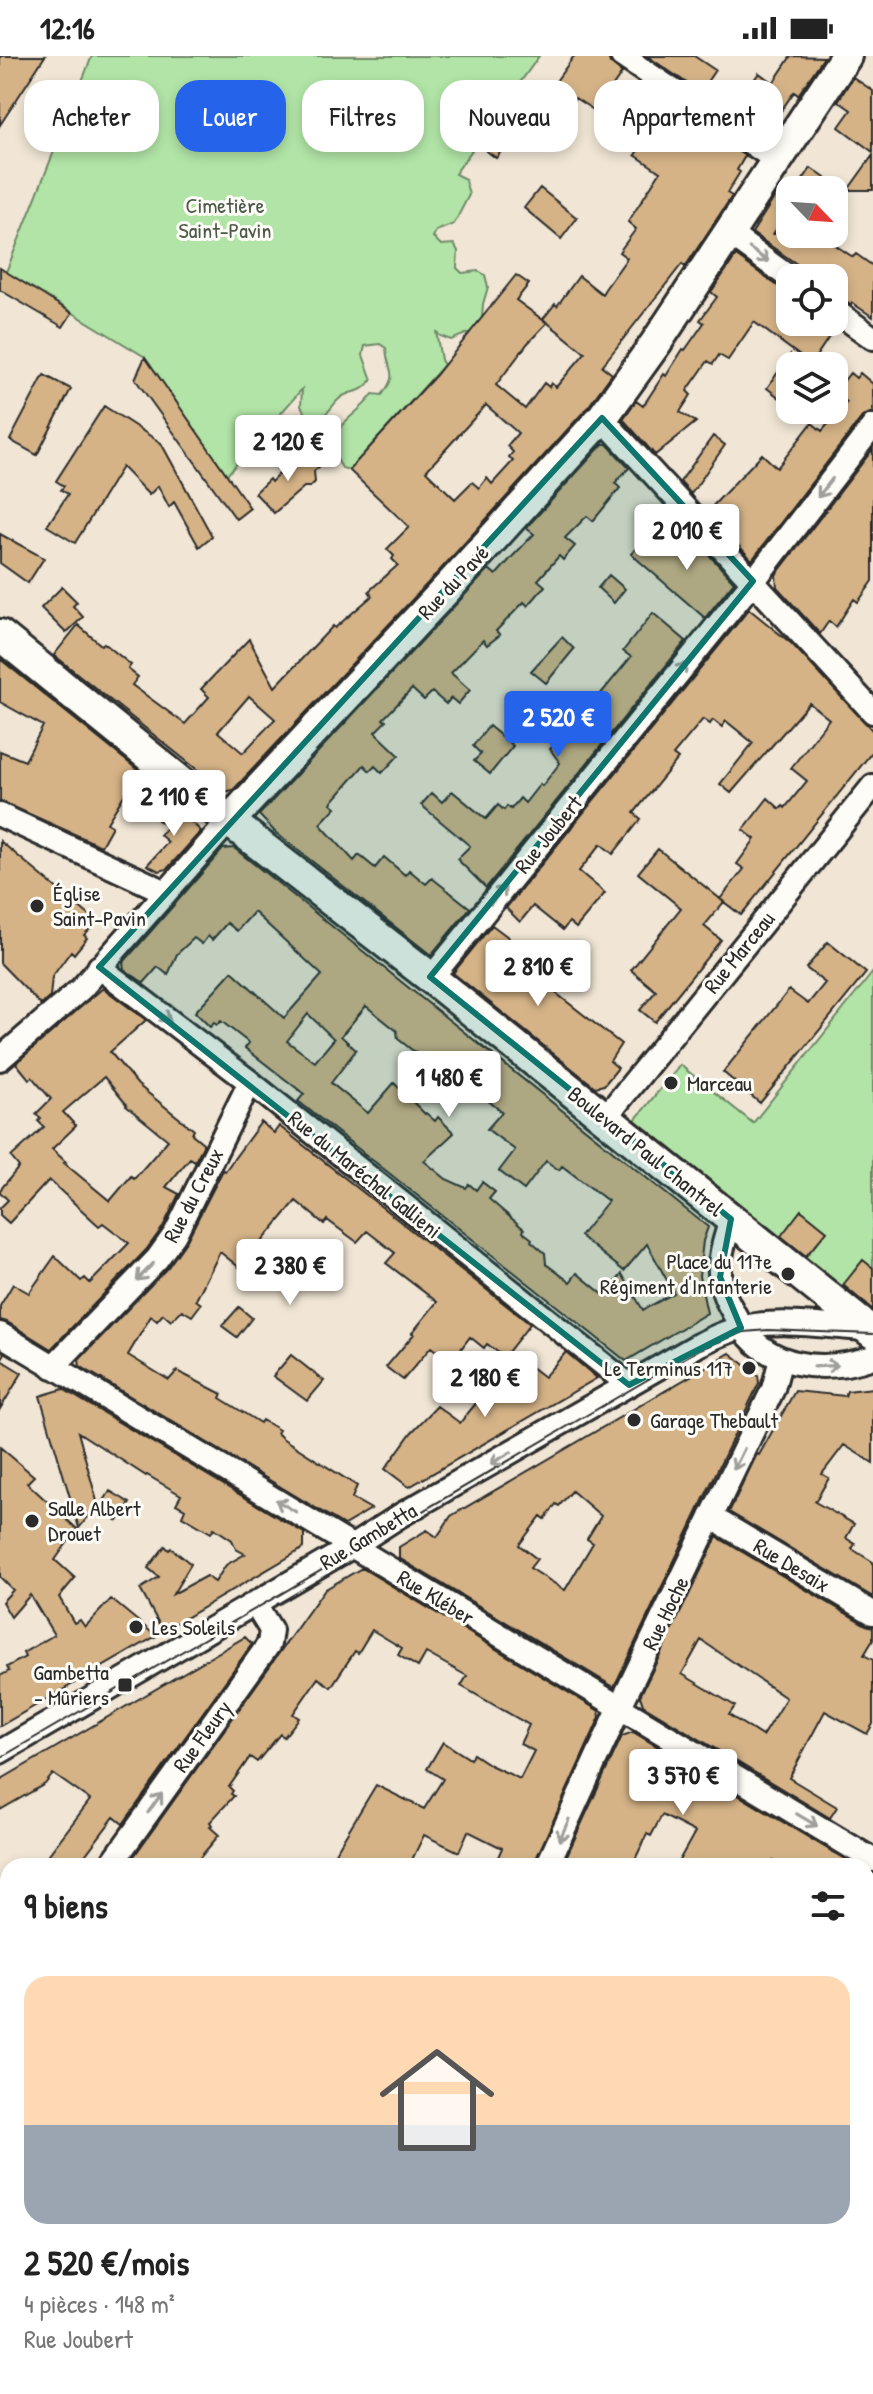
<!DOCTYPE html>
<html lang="fr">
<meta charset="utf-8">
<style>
body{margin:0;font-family:"Patrick Hand",sans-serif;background:#f6f6f6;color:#222;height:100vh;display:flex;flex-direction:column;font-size:30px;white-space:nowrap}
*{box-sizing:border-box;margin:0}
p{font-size:26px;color:#767676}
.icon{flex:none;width:44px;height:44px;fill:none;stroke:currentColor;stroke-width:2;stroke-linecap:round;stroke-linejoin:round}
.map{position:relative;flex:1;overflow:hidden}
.details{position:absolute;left:0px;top:1802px;width:874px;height:536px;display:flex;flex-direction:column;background:#fff;border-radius:24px 24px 0 0;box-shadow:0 4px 12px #0003}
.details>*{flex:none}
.guide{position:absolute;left:24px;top:24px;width:826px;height:72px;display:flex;gap:16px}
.needle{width:52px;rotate:115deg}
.fabs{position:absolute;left:776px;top:120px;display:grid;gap:16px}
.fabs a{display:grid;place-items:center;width:72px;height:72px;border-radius:16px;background:#fff;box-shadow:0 4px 12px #0003;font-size:40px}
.price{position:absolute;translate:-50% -68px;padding:0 18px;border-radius:8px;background:#fff;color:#222;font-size:26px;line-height:52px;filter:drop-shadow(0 2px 4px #0008)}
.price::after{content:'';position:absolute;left:50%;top:48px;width:24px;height:18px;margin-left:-12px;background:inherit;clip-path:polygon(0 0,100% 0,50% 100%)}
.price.active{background:#2563eb;color:#fff}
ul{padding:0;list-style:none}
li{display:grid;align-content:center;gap:16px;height:424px;padding:0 24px}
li+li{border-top:2px solid #e0e0e0}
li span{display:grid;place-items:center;height:248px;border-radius:24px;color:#555}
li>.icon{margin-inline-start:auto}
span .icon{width:144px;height:144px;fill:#fffc;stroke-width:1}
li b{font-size:34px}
h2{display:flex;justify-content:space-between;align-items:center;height:96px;padding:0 24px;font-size:34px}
.tag{padding:0 28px;border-radius:24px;background:#fff;box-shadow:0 4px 12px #0003;font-size:28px;line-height:72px}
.tag.active{background:#2563eb;color:#fff}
.status{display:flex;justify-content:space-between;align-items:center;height:56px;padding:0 40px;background:#fff;direction:ltr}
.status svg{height:22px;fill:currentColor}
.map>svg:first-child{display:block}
.green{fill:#b1e4a6;stroke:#6e8868;stroke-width:2}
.building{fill:#d5b387;stroke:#2b2b2b;stroke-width:2;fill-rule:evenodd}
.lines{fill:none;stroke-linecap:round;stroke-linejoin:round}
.street-casing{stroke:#2b2b2b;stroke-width:28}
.secondary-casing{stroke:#2b2b2b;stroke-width:36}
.primary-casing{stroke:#2b2b2b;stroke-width:40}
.street{stroke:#fdfcf7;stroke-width:22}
.secondary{stroke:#fdfcf7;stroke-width:30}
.primary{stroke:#fdfcf7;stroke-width:34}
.tram{stroke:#2b2b2b;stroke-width:2}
.oneway{stroke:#9e9e9b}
.marked{fill:#0f766e;fill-opacity:0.2;stroke:#0f766e;stroke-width:6;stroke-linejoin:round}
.poi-dot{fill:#2b2b2b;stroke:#fdfcf7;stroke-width:3}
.labels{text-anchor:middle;stroke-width:6;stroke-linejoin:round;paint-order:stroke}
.park-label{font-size:22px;fill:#4c594a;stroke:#fdfcf7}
.street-label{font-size:22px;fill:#2b2b2b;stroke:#fdfcf7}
.poi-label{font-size:22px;fill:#2b2b2b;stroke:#fdfcf7;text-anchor:start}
</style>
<div class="status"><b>12:16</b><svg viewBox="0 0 49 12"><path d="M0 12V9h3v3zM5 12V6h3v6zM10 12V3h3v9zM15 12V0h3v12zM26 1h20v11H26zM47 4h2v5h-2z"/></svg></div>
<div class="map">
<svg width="873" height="2338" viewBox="0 0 873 2338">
<rect width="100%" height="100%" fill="#f1e6d5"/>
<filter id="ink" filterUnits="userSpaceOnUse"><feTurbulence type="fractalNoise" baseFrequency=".0125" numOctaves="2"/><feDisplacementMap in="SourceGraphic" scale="16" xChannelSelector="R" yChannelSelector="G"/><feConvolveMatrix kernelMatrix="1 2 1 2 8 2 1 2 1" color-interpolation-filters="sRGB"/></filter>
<g filter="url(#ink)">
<path class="green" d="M92,0H539L455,118L465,123L469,139L454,168L436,175L433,181L441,189L454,188L458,195L457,212L462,217L478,215L485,219L488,231L483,248L482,262L471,276L451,284L440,280L436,275L441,304L444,309L349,414L342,412C316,372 357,363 373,338L382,339C400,315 387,317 386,292L380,288L365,290L363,299L372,324C357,339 361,332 345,339C329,346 334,363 308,361L301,350L302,333L227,419L145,301L6,216Z
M873,916V1243L867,1251L635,1064L665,1027L673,1033L677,1027L670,1022L680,1009L753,1067Z"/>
<path class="building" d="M0,0H45L0,69Z
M574,0H608L610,7L622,17L613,30L652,56L682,83L693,66L745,100L737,114L740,116L727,137L732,140L685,211L682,208L602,310L612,318L588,351L441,513L233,734L225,736L54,599L78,569L101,589L104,587L131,609L128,613L138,621L132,629L185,668L209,641L201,633L249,583L275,631L333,570L335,572L372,540L369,535L398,509L392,503L394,500L387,493L409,471L349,414L436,319L516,219L529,228L516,244L547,267L528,287L496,329L525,353L544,327L549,331L551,327L556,331L585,297L543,263L555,248L557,250L579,220L602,238L605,233L627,202L619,196L636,173L628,166L660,116L635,99L643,86L575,42L569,50L549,35ZM486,349L518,377L507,390L513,396L509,401L513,405L492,428L487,422L479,432L472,426L455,443L426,415ZM249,640L275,663L243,697L218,676Z
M647,0H694L715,14L700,36Z
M791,0L824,1L798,39L794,36L765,78H762L739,62L740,60L737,57L750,38L746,35L759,17L773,27Z
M853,21L873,35V96L839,71L851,54L838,45Z
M503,57L521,69L496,102L480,90Z
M873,99V134H848Z
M811,112L842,134H796Z
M781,131L790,137V154L773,178H818L853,201L856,198L873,210V261L852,247L851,249L834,240V222H817L752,177Z
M540,132L577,162L561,183L524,152Z
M736,200L782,233L790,236V266H827L835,272L811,308L754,266L728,304L719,299L713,308L708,305L687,335L691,339L680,356L696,366L655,399L623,363L636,345L643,350L664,318L666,320L683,293L685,294L704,267L700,264L717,241L711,236Z
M0,212L72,257L63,271L0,234Z
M790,299V350L767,332Z
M145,301L250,452L236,463L135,323Z
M850,317L856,322L860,317L873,328V356L862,361L752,504L707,456L762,398L777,412L812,367L822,375L847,346L835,336Z
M44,319L71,333L37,399L10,384Z
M104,350L161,387L212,480L199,491L174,446L169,451L158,430L149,439L122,411L75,487L47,470L68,438L61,434L64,430L56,425Z
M713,380L725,389L691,438L680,426Z
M603,388H607L629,412L615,427L620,432L593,465L587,460L565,482L575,490L563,504L559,500L538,524L545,530L528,550L524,546L496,575L500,579L487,589L483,584L451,617L470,634L458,648L451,642L446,648L432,636L424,644L412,633L383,663L386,665L375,676L399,699L382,717L375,710L370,715L364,709L331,747L336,751L320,768L354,805L359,799L375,812L384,801L405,819L409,814L426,828L432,822L470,852L431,899L276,777L259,759L489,513L496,519L512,501L534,478L526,472Z
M873,393V525L858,546L854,543L836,571L829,565L820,578L777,531L776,519Z
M305,398L319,411L314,415L315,426L310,431H304L274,457L255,437L269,423L271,426L295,402L298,405Z
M688,476L734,526L705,562L631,498L645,482L666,499Z
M0,478L44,502L28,527L0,507Z
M609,519L625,533L614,547L598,532Z
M62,531L77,546L73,550L83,561L66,577L41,552Z
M749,553L792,588L873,675V695L741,859L720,843L744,813L737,808L755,783L743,774L768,742L780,753L783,750L785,752L807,725L791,712L829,663L809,647L731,737L720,728L753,687L726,665L722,671L713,664L710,668L703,663L673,699L678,703L634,757L641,763L613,798L601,788L579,815L605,837L576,872L569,866L563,874L533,850L520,866L506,852Z
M653,557L686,585L486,832L457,803L470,790L421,749L432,737L442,746L452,735L486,763L498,749L504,754L507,750L511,753L520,742L525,747L540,728L542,730L560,707L550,693L565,676L568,678L631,601L623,595Z
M562,581L574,593L546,627L531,615Z
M0,603L139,715L107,767L112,770L101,790L0,745V695L25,705L43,670L0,646Z
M489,670L513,690L490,718L474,705L481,698L473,690Z
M172,748L201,775L167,813L159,815L147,809L168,786L160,779L168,770L158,764Z
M0,785L95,864L96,867L84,879L87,882L74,898L71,895L52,921L50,941L41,949L0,907Z
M234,792L708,1171L703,1185L699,1220L707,1257L626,1305L298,1045L304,1038L245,992L249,987L221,965L217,969L214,967L210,971L195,956L232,915L284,962L322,919L254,856L237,875L227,867L212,884L208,880L202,888L194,882L177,898L168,919L158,911L144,927L124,913L123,907L223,793ZM366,950L397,975L398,983L430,1008L427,1011L468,1043L475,1034L502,1056L487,1073L515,1094L499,1115L524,1134L546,1105L559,1114L562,1110L608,1145L580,1180L624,1215L647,1188L674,1237L643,1254L622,1218L605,1240L577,1217L570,1226L546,1208L545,1197L531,1185L532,1183L523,1176L524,1173L489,1143L495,1136L482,1126L476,1134L469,1128L466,1132L446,1123L424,1105L454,1077L438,1061L435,1065L426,1057L425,1058L394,1027L368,1057L331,1027L356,994L341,980ZM308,958L334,983L315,1006L287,985Z
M658,793L724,846L704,870L721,884L655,966L640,954L656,935L631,914L681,852L638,817Z
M492,869L508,881L506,885L535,909L529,916L621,988L610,1005L618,1012L604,1029L595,1031L453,917Z
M828,886L866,917L760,1047L723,1016L789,934L808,948L825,927L806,912Z
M103,932L146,964L110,996L138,1029L194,1074L192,1078L203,1087V1090L195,1105L190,1102L166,1131L179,1138L163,1171L146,1194L51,1293L7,1266L0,1264V1250L13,1228L29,1237L55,1200L81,1225L85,1222L90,1227L129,1187L103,1167L99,1170L49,1124L9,1167L0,1159V1152L8,1144L0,1136V1134L19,1111L11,1101L44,1071L38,1065L41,1062L36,1058L51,1043L32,1021L29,1023L16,1007ZM104,1021L127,1049L126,1050L168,1084L134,1123L131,1120L110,1145L64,1107L66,1106L52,1093L76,1070L63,1056Z
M261,1066L274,1077L279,1070L530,1268L504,1301L487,1288L484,1292L470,1281L451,1306L431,1291L403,1324L386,1311L414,1278L412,1277L437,1246L386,1207L395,1197L367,1175L357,1186L327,1164L324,1168L296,1145L240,1212L220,1196L196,1244L201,1248L192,1260L182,1254L171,1265L163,1258L157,1265L151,1260L128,1299L169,1324L177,1315L222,1338L220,1342L260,1367L262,1364L279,1374L277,1377L282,1382L357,1430L352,1442L371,1453L344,1469L80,1310L79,1304L168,1211L187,1184L223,1114L225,1115Z
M801,1154L827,1175L806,1200L781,1180Z
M863,1204L873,1212V1254L843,1229Z
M239,1251L252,1262L237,1281L222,1270Z
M0,1294L5,1297L1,1304L22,1317L0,1353Z
M566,1296L597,1322L409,1431L385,1413L411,1377L437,1350L460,1367L477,1346L516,1342L497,1327L518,1301L544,1321Z
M730,1297L758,1319L759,1327L614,1631L399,1502V1491L427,1474L437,1481L451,1460ZM572,1435L601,1460L587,1483L593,1487L565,1534L530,1512L537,1503L519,1489L541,1460L545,1463L556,1448L559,1450Z
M291,1299L324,1325L307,1345L273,1320Z
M873,1332V1407L844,1389L822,1418L829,1422L815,1446L854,1468L846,1482L855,1488L852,1493L873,1506V1541L729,1456L757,1398L759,1399L795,1335L845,1340L847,1335Z
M63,1333L304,1477V1492L163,1575L140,1533L159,1521L148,1512L165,1490L169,1494L171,1492L191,1508L173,1538L206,1520L215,1526L226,1509L245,1498L236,1493L232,1484L214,1472L211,1477L182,1460L185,1453L176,1448L181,1439L147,1419L146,1420L78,1376L98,1449L79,1472L40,1340Z
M0,1391L34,1420L27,1427L77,1473L55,1504L75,1522L59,1541L74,1567L80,1564L85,1571L111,1543L156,1580L0,1670V1620L9,1615L7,1611L25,1601L23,1597L54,1579L30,1539L11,1561L2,1546L13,1534L0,1521Z
M110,1435L130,1447L118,1465L100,1451Z
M717,1481L866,1569L873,1571V1584L864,1599L873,1604V1668L867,1678L825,1655L789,1722L837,1751L830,1762L643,1649L640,1640ZM701,1584L786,1642L762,1680L729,1659L735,1650L682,1618Z
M362,1512L599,1655L600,1661L533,1810H494L502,1792L468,1775L459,1796L424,1779L409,1810H327L376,1729L424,1753L443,1723L427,1713L443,1686L470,1703L473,1698L490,1709L520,1723L534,1695L520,1688L529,1669L461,1630L467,1620L426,1597L418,1611L398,1599L402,1592L372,1574L358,1597L355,1595L331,1631L318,1622L293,1658L299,1662L284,1681L280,1678L257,1706L250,1701L229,1731L233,1735L231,1738L234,1740L210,1766L212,1769L210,1771L219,1779L193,1810H127L324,1534Z
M245,1581L252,1588L123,1768L114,1761L77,1810H40L90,1744L53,1718L45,1728L0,1754V1724Z
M633,1676L856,1810H780L773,1805L770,1810H676L695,1776L662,1759L651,1780L647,1778L632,1810H562L622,1680Z"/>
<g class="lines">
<defs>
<path id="street" d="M622,0L776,104
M727,176L790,222
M834,254L873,282
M602,362L873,656
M0,759L166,836
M99,911L250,1026L629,1329
M431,922L759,518L873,370
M0,1003L81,933L229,765
M605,1062L873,730
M731,1163C726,1181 719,1199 720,1217C720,1234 729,1249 737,1263C765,1313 823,1318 873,1301
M0,1278L873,1804
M53,1311L157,1203L175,1178L250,1026
M711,1461L873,1557
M0,1696L353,1490L401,1459L698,1289C712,1282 725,1276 740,1272C781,1262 827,1271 868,1273
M110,1810L269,1588L271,1574L255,1548
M547,1810L625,1640L773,1333L781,1303
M0,1963L8,1951
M0,2163L8,2148
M817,2330L841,2338
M305,2338L309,2330"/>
<path id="secondary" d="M0,579L229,765L431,922L873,1277
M229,765L454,525L602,362L656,287L846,0"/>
<path id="primary" d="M866,2019L873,2009
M643,2338L648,2330"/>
</defs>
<use href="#street" class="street-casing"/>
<use href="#secondary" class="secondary-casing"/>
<use href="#primary" class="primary-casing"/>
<use href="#street" class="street"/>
<use href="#secondary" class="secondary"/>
<use href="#primary" class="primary"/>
<path class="tram" d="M0,1702L700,1293L744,1276L768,1274L873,1278"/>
</g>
<defs><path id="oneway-shaft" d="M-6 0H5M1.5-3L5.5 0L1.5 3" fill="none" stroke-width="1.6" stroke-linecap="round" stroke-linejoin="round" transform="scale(2)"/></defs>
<g class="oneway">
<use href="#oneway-shaft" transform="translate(759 199) rotate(36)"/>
<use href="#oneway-shaft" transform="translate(825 432) rotate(128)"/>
<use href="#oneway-shaft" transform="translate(679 616) rotate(-51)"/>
<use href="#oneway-shaft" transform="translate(498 839) rotate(-51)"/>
<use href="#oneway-shaft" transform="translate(161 958) rotate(38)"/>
<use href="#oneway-shaft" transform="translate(145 1216) rotate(134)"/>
<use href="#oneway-shaft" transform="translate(826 1310) rotate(-4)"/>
<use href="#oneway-shaft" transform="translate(501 1402) rotate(150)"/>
<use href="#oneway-shaft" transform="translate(739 1403) rotate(116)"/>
<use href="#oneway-shaft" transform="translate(286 1450) rotate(-149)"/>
<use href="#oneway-shaft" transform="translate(155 1747) rotate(-54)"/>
<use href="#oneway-shaft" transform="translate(807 1764) rotate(31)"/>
<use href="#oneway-shaft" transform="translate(564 1774) rotate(115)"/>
</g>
</g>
<path class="marked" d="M602,362L753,525L430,921L731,1163L720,1221L741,1272L629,1329L99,911Z"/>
<g class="poi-dot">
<circle cx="37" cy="850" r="8"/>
<circle cx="671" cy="1027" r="8"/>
<circle cx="788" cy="1218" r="8"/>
<circle cx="749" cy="1312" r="8"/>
<circle cx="634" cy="1364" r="8"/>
<circle cx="32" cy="1465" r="8"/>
<circle cx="136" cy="1571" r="8"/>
<rect x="117" y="1621" width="16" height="16" rx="4"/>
</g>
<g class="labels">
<g class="park-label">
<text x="225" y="157">Cimetière<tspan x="225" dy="25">Saint-Pavin</tspan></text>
</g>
<g class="street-label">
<text transform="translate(453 526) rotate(-47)" y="8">Rue du Pavé</text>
<text transform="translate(548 778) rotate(-51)" y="8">Rue Joubert</text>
<text transform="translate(739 896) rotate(-51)" y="8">Rue Marceau</text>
<text transform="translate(646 1095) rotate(39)" y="8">Boulevard Paul Chantrel</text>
<text transform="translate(365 1118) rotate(39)" y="8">Rue du Maréchal Gallieni</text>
<text transform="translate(193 1139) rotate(-62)" y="8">Rue du Creux</text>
<text transform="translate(368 1480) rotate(-31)" y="8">Rue Gambetta</text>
<text transform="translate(792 1509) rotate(31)" y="8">Rue Desaix</text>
<text transform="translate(436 1541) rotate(31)" y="8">Rue Kléber</text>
<text transform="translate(665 1557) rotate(-64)" y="8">Rue Hoche</text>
<text transform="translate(202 1680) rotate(-54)" y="8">Rue Fleury</text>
</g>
<g class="poi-label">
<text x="53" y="845">Église<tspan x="53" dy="25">Saint-Pavin</tspan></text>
<text x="687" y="1035">Marceau</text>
<text x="772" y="1213" text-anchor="end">Place du 117e<tspan x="772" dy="25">Régiment d'Infanterie</tspan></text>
<text x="733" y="1320" text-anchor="end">Le Terminus 117</text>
<text x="650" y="1372">Garage Thebault</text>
<text x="48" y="1460">Salle Albert<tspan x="48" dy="25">Drouet</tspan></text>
<text x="152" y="1579">Les Soleils</text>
<text x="109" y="1624" text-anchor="end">Gambetta<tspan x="109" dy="25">- Mûriers</tspan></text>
</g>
</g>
</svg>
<div class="fabs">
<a><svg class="needle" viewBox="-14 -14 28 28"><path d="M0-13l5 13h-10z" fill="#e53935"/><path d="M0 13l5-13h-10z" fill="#767676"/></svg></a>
<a><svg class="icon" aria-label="locate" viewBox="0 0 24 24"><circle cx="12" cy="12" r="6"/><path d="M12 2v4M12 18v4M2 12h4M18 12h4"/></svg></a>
<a><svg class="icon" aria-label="layers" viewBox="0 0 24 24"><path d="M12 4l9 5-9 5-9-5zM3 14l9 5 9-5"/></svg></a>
</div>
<b class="price" style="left:288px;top:427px">2 120 €</b>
<b class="price" style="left:687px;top:516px">2 010 €</b>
<b class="price active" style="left:558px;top:703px">2 520 €</b>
<b class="price" style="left:174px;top:782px">2 110 €</b>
<b class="price" style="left:538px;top:952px">2 810 €</b>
<b class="price" style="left:449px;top:1063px">1 480 €</b>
<b class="price" style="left:290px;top:1251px">2 380 €</b>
<b class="price" style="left:485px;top:1363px">2 180 €</b>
<b class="price" style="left:683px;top:1761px">3 570 €</b>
<div class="guide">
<a class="tag">Acheter</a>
<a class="tag active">Louer</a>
<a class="tag">Filtres</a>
<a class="tag">Nouveau</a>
<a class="tag">Appartement</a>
</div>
<section class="details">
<h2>9 biens<svg class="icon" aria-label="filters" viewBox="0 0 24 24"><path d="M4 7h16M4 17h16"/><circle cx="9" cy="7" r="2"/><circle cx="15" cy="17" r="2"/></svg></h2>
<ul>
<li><span style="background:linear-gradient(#ffd9b3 60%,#9aa5b1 0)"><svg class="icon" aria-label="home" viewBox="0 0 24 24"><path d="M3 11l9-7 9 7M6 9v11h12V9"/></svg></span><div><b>2 520 €/mois</b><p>4 pièces · 148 m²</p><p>Rue Joubert</p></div></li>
</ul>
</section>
</div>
